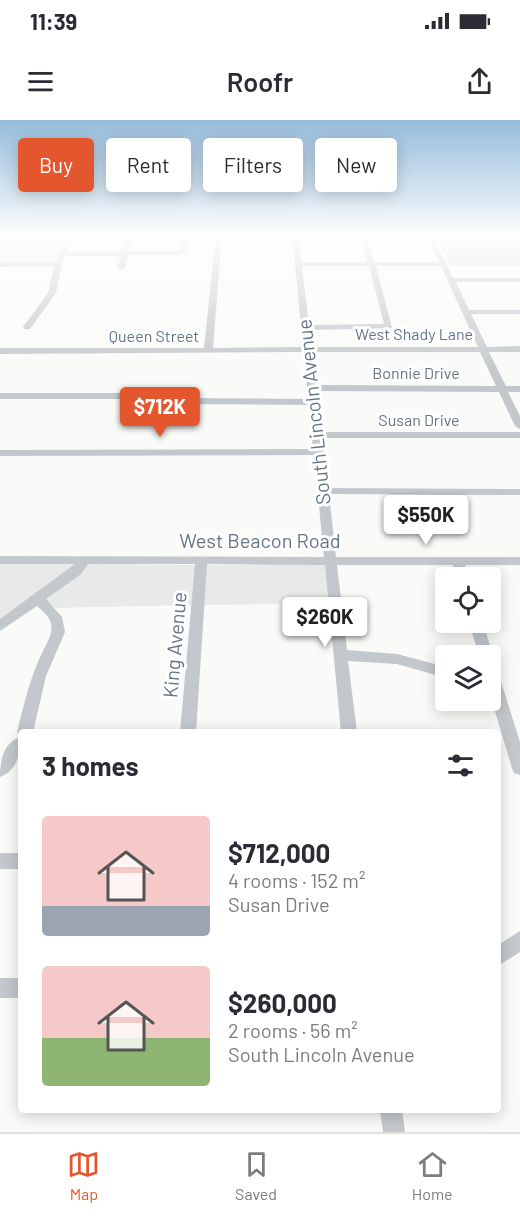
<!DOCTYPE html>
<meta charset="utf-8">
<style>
body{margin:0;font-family:Barlow,sans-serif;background:#f7f7f7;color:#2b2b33;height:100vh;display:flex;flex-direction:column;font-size:22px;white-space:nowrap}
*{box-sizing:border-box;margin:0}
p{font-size:20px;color:#7c7c81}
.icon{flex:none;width:33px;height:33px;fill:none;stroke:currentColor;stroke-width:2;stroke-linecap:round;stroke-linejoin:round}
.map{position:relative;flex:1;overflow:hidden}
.panel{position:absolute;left:18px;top:609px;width:483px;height:384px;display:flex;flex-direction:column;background:#fff;border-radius:6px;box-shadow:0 3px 15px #0003}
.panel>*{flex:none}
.hud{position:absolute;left:18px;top:18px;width:484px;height:54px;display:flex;gap:12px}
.fabs{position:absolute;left:435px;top:447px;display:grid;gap:12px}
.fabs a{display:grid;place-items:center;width:66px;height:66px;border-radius:6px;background:#fff;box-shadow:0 3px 15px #0003;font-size:30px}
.price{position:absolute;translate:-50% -51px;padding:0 14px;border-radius:6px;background:#fff;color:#222;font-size:20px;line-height:39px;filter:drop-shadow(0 2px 3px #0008)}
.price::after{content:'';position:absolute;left:50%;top:36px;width:18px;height:14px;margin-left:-9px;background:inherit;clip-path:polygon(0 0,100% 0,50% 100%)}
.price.on{background:#e4572e;color:#fff}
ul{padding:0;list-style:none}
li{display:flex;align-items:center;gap:18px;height:150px;padding:0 24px}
li span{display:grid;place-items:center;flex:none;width:168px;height:120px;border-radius:6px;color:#555}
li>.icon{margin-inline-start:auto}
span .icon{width:72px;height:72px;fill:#fffc;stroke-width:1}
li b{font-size:26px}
h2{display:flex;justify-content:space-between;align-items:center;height:72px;padding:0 24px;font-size:26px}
.pill{padding:0 21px;border-radius:6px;background:#fff;box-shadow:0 3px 15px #0003;font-size:21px;line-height:54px}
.pill.on{background:#e4572e;color:#fff}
.status{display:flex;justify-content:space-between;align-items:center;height:42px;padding:0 30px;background:#fff;direction:ltr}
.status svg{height:16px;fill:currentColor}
header{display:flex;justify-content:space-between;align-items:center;height:78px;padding:0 24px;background:#fff;font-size:27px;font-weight:600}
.tabs{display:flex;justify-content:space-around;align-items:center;height:84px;border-top:2px solid #e1e1e2;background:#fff;font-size:16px;color:#7c7c81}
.tabs a{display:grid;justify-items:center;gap:3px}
.tabs .on{color:#e4572e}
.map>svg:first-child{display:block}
.built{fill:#e8e9e9}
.green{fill:#dadfd7}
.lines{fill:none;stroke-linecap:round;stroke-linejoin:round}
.minor{fill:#c3c8cc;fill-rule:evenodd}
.labels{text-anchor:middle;stroke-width:6;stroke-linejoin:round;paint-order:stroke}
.far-street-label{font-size:16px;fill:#657683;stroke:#fff}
.street-label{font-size:20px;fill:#657683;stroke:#fff}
</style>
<div class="status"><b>11:39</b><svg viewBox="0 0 49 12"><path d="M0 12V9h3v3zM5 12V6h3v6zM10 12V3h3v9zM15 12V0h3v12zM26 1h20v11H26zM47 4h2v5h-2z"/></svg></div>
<header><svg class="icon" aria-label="menu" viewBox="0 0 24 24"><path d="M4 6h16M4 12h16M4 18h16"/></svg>Roofr<svg class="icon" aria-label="share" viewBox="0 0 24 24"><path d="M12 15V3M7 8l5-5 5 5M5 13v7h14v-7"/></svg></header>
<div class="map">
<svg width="520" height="1012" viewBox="0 0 520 1012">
<rect width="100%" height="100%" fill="#fafaf8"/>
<path class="built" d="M0,114H67L55,143H0Z
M0,444H78L0,501Z
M87,444L197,445L193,485L55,488L45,479Z
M327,444L331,483L203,485L206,445Z"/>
<path class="green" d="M435,114H520V145H450Z"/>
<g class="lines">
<path class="minor" d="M70,114H76L67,132L122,131L128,114H134L129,131H177L181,129L184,114H190L186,131L178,135H128L125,148L121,150L117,148L121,136H65L62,144L56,173L30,209H24L23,207L48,173L54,146L0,147V143L56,142Z
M216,114H222L213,228L303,227L292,114H298L302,142H367L360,114H366L374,142H439L426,114H432L453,158H520V162H456L469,190H520V194H471L487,227L520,226V232H489L506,266H520V272H508L520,296V309L515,306L499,272L317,271L321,312H520V318H322L328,368L520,369V375L329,374L336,437H520V445H465L469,458H457L453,445H337L347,530L397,534L446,547V558L397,544L348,541L357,612H341L325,445L207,444L196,612H180L195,444H88L81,454L46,479L62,497L65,512L46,556L33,612H21C21,629 19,650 0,657C0,641 3,623 20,617L17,612C24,584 30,557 43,531C47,523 53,514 51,504C50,497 43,491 37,486L0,511V499L75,444H0V436L324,437L314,335L0,336V330L313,329L309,285L175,284L124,279H0V273H124L175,278L308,279L304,232L0,234V228H204ZM302,146H369L384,204L309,205ZM376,146H441L478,227H312L310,210L392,208ZM312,232H480L496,266L316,265Z
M469,502H483L493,536L491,540L490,536H479Z
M490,544L495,545L497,549L520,622V655L514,653L512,648L490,575Z
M0,733H21V749H0Z
M520,811V832L498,846V825Z
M0,858H21V878H0Z
M380,990H402L405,1012H383Z"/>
</g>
<linearGradient id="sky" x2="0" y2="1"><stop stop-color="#96bcdc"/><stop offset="0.45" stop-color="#fdfdfc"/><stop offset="1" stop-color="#fdfdfc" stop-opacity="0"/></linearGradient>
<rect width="520" height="256" fill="url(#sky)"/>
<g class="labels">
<g class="far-street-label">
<text x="414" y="220">West Shady Lane</text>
<text x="154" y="222">Queen Street</text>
<text x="416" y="259">Bonnie Drive</text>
<text x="419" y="306">Susan Drive</text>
</g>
<g class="street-label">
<text transform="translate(314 292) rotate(-96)" y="7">South Lincoln Avenue</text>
<text x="260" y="428">West Beacon Road</text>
<text transform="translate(175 525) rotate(-85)" y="7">King Avenue</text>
</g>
</g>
</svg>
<div class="fabs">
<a><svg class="icon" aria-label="locate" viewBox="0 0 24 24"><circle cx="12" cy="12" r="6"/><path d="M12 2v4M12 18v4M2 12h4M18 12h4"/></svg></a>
<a><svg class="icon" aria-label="layers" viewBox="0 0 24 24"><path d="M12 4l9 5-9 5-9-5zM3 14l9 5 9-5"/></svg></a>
</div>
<b class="price on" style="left:160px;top:318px">$712K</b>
<b class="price" style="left:426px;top:426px">$550K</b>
<b class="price" style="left:325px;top:528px">$260K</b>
<div class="hud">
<a class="pill on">Buy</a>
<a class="pill">Rent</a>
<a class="pill">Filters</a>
<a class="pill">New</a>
</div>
<section class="panel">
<h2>3 homes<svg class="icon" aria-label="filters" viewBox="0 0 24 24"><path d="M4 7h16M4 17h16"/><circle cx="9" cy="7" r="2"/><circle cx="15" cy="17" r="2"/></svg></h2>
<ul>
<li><span style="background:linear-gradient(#f6c9c9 75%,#9aa5b1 0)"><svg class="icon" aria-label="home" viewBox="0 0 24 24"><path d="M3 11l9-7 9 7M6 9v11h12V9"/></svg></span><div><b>$712,000</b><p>4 rooms · 152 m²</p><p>Susan Drive</p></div></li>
<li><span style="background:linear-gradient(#f6c9c9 60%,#8fb573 0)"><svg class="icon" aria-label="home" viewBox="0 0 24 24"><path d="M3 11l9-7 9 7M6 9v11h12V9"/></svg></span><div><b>$260,000</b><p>2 rooms · 56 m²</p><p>South Lincoln Avenue</p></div></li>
</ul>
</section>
</div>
<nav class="tabs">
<a class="on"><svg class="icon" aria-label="map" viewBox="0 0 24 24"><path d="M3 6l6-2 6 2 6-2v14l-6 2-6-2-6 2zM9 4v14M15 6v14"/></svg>Map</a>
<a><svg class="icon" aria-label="saved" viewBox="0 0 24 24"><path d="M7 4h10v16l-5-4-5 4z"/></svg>Saved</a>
<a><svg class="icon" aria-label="home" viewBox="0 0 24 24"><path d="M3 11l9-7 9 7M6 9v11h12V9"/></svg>Home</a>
</nav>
